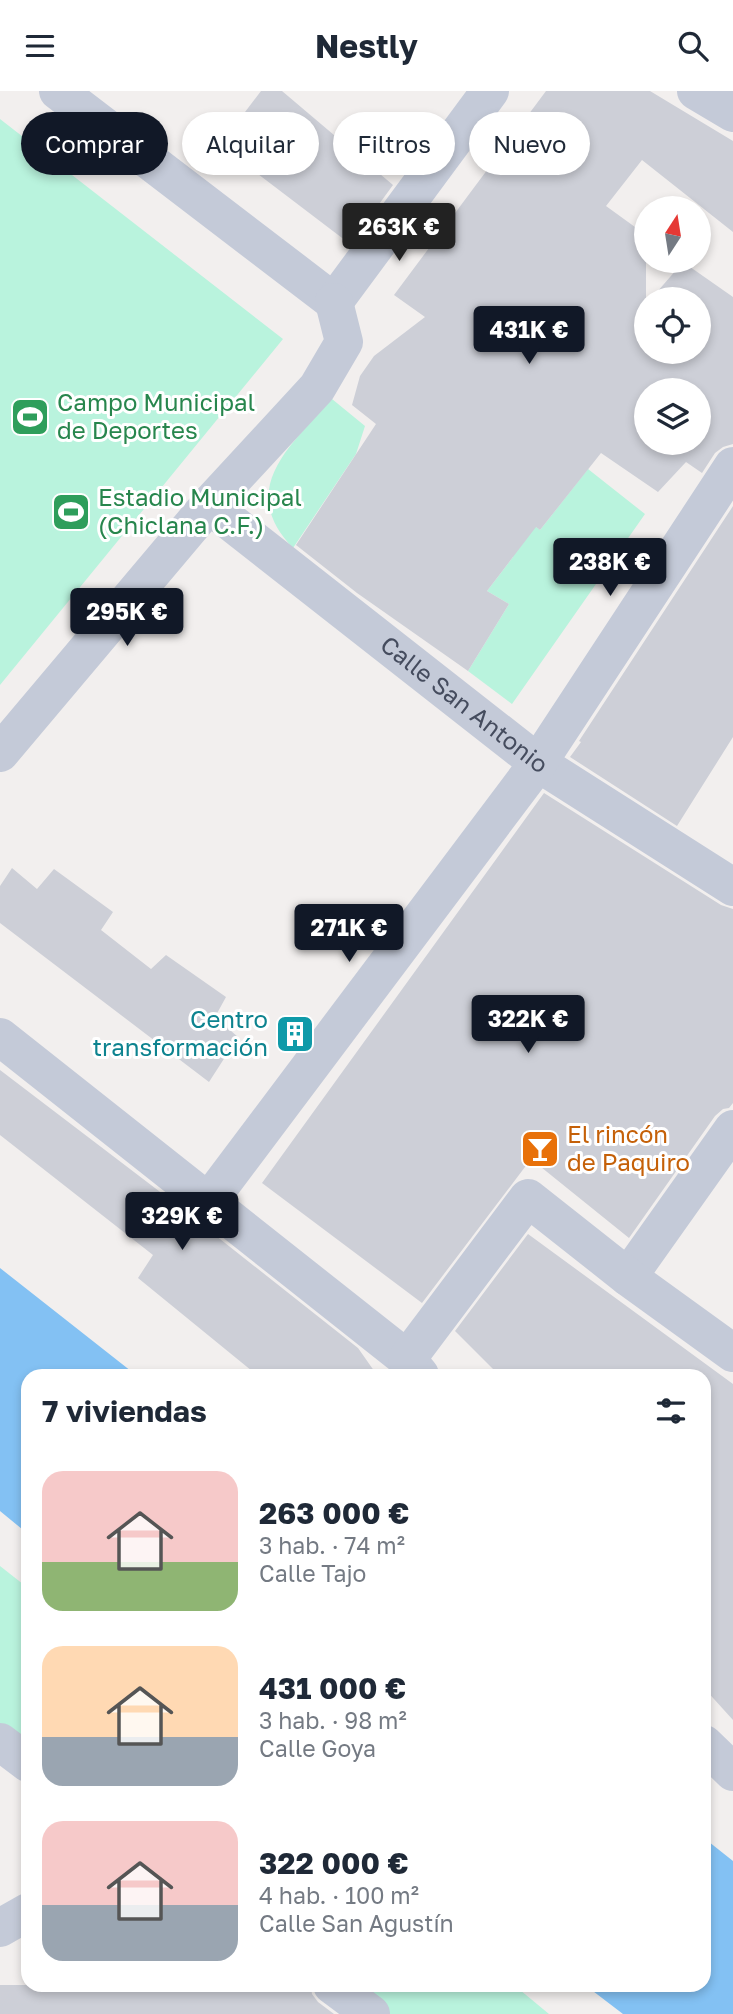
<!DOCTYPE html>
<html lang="es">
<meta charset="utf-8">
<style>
body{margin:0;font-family:"Golos Text",sans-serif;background:#f6f6f7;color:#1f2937;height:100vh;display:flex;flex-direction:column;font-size:26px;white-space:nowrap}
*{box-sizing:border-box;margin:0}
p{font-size:23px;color:#747a83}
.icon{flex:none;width:38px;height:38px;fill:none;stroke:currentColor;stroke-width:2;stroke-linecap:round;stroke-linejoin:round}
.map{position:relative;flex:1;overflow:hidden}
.panel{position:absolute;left:21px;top:1278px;width:690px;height:623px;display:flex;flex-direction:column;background:#fff;border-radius:21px;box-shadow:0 4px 10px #0003}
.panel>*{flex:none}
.guide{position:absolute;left:21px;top:21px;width:691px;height:63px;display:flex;gap:14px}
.needle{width:46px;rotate:12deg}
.fabs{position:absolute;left:634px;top:105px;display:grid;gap:14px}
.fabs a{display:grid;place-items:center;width:77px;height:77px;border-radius:50%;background:#fff;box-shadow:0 4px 10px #0003;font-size:35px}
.price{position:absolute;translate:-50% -60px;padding:0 16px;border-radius:7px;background:#111827;color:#fff;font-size:23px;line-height:46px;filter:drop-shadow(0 2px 4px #0008)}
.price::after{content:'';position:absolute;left:50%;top:42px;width:21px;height:16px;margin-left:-10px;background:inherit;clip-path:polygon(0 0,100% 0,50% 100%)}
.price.active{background:#222;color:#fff}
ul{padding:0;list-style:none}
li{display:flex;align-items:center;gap:21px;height:175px;padding:0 21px}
li span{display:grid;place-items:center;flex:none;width:196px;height:140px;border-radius:21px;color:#555}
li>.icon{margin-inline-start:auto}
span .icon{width:84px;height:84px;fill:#fffc;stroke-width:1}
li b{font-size:30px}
h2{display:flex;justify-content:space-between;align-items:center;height:84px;padding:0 21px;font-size:30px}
.pill{padding:0 24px;border-radius:32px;background:#fff;box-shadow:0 4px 10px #0003;font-size:24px;line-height:63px}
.pill.active{background:#111827;color:#fff}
header{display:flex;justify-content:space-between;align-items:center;height:91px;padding:0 21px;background:#fff;font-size:32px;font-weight:700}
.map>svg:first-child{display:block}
.green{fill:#b9f3dd}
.water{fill:#83c1f3}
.building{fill:#cdcfd7;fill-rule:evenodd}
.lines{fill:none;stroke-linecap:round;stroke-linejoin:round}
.minor{stroke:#c4cad8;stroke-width:38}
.labels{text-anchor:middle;stroke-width:6;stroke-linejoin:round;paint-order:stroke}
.leisure-label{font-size:24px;fill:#27864d;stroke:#fff;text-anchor:start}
.street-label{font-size:24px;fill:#454c5e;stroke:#fff}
.culture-label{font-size:24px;fill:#0d838f;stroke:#fff;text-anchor:end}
.food-label{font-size:24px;fill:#c56008;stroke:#fff;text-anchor:start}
</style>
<header><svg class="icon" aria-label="menu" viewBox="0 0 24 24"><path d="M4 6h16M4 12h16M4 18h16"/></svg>Nestly<svg class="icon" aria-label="search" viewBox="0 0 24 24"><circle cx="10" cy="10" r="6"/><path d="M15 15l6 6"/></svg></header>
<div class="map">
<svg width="733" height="1923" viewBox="0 0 733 1923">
<rect width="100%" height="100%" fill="#f2efee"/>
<path class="green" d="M0,28L283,248L0,594Z
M332,308L365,335L356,363L293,457C236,398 291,354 332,308Z
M588,378L645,423L512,613L468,580L509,513L487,500L513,466L483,395L540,439Z
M0,1475L28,1497V1671L0,1651Z
M332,1894H514L549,1923H371Z"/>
<path class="water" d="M0,1177L136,1284H28V1443L0,1420Z
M704,1747L733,1770V1923H623L585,1894H704Z"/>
<path class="building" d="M261,0H282L393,94L350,153L220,54Z
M546,0H650L733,50V141L642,69L606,115L646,144V261H698V208H651L683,171L733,206V353L723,356L715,362L702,382L686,371L658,401L601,362L540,439L536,436L487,500L509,513L468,580L357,502L296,454L376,333L352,314L360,285L374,265L425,226L394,204ZM646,299H698V352H646Z
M733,415V646L677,735L570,666L581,651L579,650Z
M544,702L721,814L733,818V1012L729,1017L723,1018L715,1025L629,1147L531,1068L422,1212L262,1092Z
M12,777L37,798L54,778L113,821L101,839L151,878L166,864L226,906L215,926L238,946L209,991L0,832V795Z
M0,979L172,1110L358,1257L377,1284H257L138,1187L153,1164L0,1044Z
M528,1143L733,1293V1629L704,1597V1284H499L455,1240Z
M0,1894H306L311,1897L312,1903L318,1911L334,1923H0Z"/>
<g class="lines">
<g class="minor">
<path d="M58,0L334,211"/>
<path d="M696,0L733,22"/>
<path d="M334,211L490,0"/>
<path id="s1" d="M209,414L538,672L733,796"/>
<path d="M0,662L209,414L317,297L344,251L334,211"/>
<path d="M0,946L407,1268L420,1284"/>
<path d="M209,1110L538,672L733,375"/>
<path d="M628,1186L733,1038"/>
<path d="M407,1268L528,1107L628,1186L733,1262"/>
<path d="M0,1651L28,1672"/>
<path d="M704,1653L733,1681"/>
<path d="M0,1837L28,1821"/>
<path d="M332,1894L371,1923"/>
</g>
</g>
<defs>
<symbol id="stadium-square" viewBox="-11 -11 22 22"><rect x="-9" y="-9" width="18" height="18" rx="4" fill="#2e9e5b" stroke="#fff"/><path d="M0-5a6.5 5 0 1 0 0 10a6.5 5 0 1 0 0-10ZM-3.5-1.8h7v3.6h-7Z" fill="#fff"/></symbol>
<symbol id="building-square" viewBox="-11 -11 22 22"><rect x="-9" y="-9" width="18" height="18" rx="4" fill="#0f9aa8" stroke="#fff"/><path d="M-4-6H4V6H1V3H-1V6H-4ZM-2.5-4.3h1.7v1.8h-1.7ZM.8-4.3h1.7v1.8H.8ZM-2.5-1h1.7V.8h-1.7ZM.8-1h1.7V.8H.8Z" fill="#fff"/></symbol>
<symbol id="bar-square" viewBox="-11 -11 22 22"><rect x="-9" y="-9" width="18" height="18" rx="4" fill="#e8710a" stroke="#fff"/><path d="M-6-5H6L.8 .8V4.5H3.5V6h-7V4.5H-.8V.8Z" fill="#fff"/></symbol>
</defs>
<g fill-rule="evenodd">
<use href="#stadium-square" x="8" y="304" width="44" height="44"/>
<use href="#stadium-square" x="49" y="399" width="44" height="44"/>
<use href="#building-square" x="273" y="921" width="44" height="44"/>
<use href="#bar-square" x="518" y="1036" width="44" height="44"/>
</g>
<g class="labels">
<g class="leisure-label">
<text x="57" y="320">Campo Municipal<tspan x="57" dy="28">de Deportes</tspan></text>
<text x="98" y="415">Estadio Municipal<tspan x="98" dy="28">(Chiclana C.F.)</tspan></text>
</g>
<g class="street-label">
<text dy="8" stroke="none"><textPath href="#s1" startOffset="324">Calle San Antonio</textPath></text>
</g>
<g class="culture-label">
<text x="268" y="937">Centro<tspan x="268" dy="28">transformación</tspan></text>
</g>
<g class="food-label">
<text x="567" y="1052">El rincón<tspan x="567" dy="28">de Paquiro</tspan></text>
</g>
</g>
</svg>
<div class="fabs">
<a><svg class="needle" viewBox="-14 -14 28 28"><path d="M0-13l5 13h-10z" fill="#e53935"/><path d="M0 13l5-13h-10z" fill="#747a83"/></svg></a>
<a><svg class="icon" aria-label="locate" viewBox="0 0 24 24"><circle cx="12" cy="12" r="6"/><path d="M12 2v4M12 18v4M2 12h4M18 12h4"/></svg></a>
<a><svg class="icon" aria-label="layers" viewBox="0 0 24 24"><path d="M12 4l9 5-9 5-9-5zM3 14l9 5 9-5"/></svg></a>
</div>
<b class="price active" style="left:399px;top:172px">263K €</b>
<b class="price" style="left:529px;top:275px">431K €</b>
<b class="price" style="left:610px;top:507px">238K €</b>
<b class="price" style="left:127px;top:557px">295K €</b>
<b class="price" style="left:349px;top:873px">271K €</b>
<b class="price" style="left:528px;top:964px">322K €</b>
<b class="price" style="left:182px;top:1161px">329K €</b>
<div class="guide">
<a class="pill active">Comprar</a>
<a class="pill">Alquilar</a>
<a class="pill">Filtros</a>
<a class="pill">Nuevo</a>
</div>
<section class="panel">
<h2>7 viviendas<svg class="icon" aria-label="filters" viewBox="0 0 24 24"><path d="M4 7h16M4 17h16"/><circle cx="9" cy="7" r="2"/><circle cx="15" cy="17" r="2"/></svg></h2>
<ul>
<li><span style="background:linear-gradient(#f6c9c9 65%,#8fb573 0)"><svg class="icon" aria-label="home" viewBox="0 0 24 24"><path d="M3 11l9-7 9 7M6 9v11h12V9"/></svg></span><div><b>263 000 €</b><p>3 hab. · 74 m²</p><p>Calle Tajo</p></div></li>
<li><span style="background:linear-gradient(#ffd9b3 65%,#9aa5b1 0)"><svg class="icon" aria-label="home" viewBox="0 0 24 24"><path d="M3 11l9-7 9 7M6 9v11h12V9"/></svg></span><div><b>431 000 €</b><p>3 hab. · 98 m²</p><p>Calle Goya</p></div></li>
<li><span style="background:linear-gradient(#f6c9c9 60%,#9aa5b1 0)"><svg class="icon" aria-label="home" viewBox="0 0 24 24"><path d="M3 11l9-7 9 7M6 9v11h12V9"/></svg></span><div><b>322 000 €</b><p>4 hab. · 100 m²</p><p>Calle San Agustín</p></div></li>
</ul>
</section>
</div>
